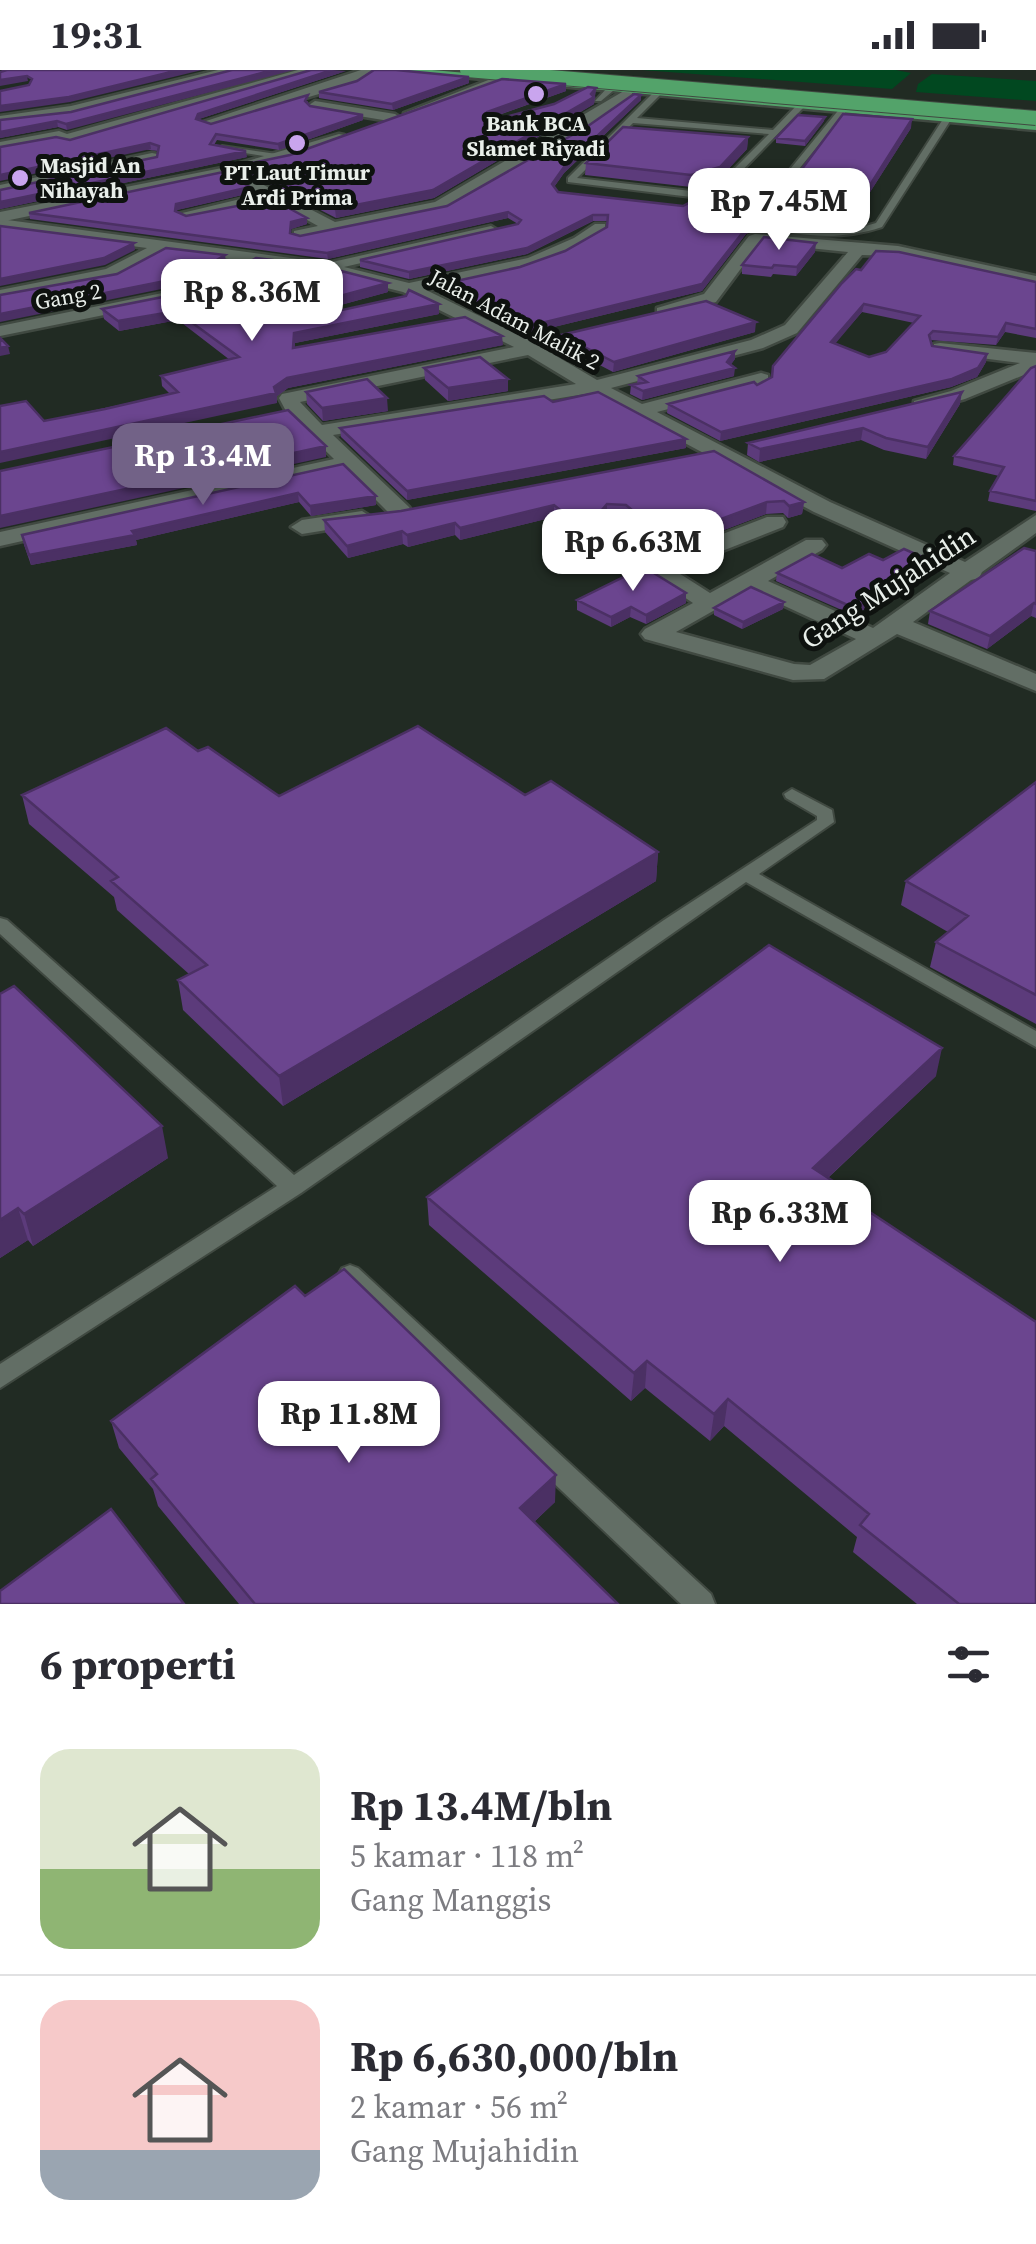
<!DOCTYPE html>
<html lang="id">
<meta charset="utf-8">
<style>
body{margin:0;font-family:"Source Serif 4",serif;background:#f2f2f3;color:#2b2b33;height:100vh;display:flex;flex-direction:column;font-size:38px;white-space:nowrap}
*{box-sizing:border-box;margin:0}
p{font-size:32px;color:#7c7c81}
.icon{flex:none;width:55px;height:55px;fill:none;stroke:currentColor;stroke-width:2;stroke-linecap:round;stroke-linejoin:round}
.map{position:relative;height:1534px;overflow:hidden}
.details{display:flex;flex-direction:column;background:#fff;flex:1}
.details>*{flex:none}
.price{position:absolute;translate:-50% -85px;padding:0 22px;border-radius:20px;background:#fff;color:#222;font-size:32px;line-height:65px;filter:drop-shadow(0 2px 5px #0008)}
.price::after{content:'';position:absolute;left:50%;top:60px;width:30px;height:22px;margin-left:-15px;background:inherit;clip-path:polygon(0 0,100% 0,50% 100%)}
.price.on{background:#726287;color:#fff}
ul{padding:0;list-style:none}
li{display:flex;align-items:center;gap:30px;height:250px;padding:0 40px}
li+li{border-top:2px solid #e1e1e2}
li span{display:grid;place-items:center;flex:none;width:280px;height:200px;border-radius:30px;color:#555}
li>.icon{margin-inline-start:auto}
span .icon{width:120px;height:120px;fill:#fffc;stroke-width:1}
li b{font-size:42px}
h2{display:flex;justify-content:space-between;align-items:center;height:120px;padding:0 40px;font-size:42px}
.status{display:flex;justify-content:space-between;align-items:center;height:70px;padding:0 50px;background:#fff;direction:ltr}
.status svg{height:28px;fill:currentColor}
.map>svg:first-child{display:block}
.green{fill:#014820}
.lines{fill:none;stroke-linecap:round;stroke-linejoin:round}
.service-casing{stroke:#404941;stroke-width:4}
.minor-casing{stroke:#404941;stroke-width:5}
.tertiary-casing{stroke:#404941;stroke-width:5}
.trunk-casing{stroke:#404941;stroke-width:5}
.service{fill:#626e65;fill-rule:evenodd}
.minor{fill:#626e65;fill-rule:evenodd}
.tertiary{fill:#626e65;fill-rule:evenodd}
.trunk{fill:#53a36a;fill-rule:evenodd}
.trunk-bridge-casing{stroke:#404941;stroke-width:16;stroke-linecap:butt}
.trunk-bridge{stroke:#53a36a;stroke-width:14}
.wall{fill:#5c3b7b;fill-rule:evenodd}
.shaded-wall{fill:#4b3064}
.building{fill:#6b458f;stroke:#4b3064;stroke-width:2.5;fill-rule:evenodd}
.poi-dot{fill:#c9a5ee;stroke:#0e120f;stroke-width:4}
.labels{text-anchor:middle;stroke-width:10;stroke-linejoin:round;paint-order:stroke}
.far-poi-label{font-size:22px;font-weight:bold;fill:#e9efea;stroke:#0e120f}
.far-street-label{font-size:22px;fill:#e9efea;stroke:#0e120f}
.street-label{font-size:28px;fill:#e9efea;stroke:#0e120f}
</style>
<div class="status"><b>19:31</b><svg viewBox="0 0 49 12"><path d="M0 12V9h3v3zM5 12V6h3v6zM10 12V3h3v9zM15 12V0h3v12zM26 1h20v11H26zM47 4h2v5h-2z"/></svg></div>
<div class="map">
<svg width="1036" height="1534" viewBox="0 0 1036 1534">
<rect width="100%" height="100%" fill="#212b23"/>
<path class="green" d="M642,0H896L911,3L892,19Z
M932,4L1036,11V31L916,22L918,14Z"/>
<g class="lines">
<defs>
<path id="service" d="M607,18L614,20L601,31H595Z
M654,22L661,24L637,48L773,60L798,34L805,36L727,116L691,127L568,112V108ZM633,53L769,64L721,112L691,121L577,108Z
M841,37L848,39L767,138L763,151C800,162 839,165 876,153L945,46L952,48L882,157C840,171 797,167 755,154L760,136Z
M222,76L284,85L288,87L284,89L225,80Z
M792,719L832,740L834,752L759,804L1036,961V977L746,812L301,1123L0,1318V1294L277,1116L0,864V848L7,850L294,1105L664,850L817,750V746L786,728L784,724Z
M350,1195L358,1198L711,1524L715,1534H681L342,1212L338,1205L342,1198Z"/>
<path id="minor" d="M218,0H238L71,44L0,54V46L71,36Z
M298,0H317L70,72L57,69L0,80V72L59,61L67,64Z
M361,0H376L356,13L211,56L200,53Z
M629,18L633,25L586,58L445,139L300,169L294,167V161L318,156L273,131L186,149L178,144L261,124L224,104L222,101L229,97L335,152L435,132Z
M315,31L395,44L401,48L395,52L311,38L309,35Z
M152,83L157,84V90L0,123V115Z
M0,149L328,193L491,156L499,161L344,197L409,213L528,188L574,168L595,154H605V160C551,198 490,208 426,220L529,270L597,310L751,270L785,255L848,182L760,173L716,232L657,246V238L704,224L749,166L755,164L898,176L1036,206V216L898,186L862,185L797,263L763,278L611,318L642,334L761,303L768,305V313L657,342L830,432L965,492L1036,445V463L982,502L979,508L971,510L913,552L1036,604V621L897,564L824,609L793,610L645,569L641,564L645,559L693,533C659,511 638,486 607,460L604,455L607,450H623L665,486L767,447H783L786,452L783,457L674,500L710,523L806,470H822L826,475L822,480L768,511L873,558L950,503L814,442L591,323L333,365L409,437L412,442L409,447H393L345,399L0,476V462L334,389L287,343L279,328L282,324L514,277L403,222L323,202L256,193L203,225L0,266V256L192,217L237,190L166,181L117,207L0,230V220L106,199L147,178L0,159ZM528,285L576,314L322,355L300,332ZM750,520L856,569L810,595L794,594L676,562Z
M940,273L1036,283V300L965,329L921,341L914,339V331L951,321L1020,293L934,282V274Z
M362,441L373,448L370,453L302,464L291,457L302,450Z"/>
<path id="tertiary" d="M496,7L500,14L414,46L404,43Z
M339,64L344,65V71L229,105L0,152V142L227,97Z"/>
<path id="trunk" d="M385,0H432L1036,52V60Z"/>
</defs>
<use href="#service" class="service-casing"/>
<use href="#minor" class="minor-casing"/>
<use href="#tertiary" class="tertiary-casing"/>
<use href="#trunk" class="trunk-casing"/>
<use href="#service" class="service"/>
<use href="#minor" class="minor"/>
<use href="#tertiary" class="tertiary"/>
<use href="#trunk" class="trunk"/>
<defs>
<path id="trunk-bridge" d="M467,0L1036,48"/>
</defs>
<use href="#trunk-bridge" class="trunk-bridge-casing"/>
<use href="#trunk-bridge" class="trunk-bridge"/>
</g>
<path class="wall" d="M346,1L199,49L211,54L308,31L307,33L310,36L363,45V50L279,80L217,70L214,75L247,87L0,139V120L157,87L158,81L70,70Z
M469,7V13L393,40L319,28V22Z
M566,14V21L488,49L490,51L554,34L596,18L594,34L434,128L336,148L248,103L247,94L290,85Z
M641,25V30L564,103L554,117L558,122L683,136L763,121V127L754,148L759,159L746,164L702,221L525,264L438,222V215L520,197L565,181L607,157L608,151H593L527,184L409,209L360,197V190L518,154L508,148L328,189L30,149L29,143L251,123L177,140V142L186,146L307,148V154L291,159V163L300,166L447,136Z
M71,42L67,60L58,57L0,68V50Z
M824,51L805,76L776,73V68Z
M911,58L849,155L806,156L768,148L769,138L787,119Z
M748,67L747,79L719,109L691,117L585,105L586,93Z
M815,182L796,206L773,204L771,207L742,204V195Z
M1036,212V268L1005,262L996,275L930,270L932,276L987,284L986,292L977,307L951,317L720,371L667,343L668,334L757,315L772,307L842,213ZM862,242L914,253L886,282L869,287L835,273Z
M388,213V222L304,245L306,248L439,234V244L295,273V278L503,275L288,318L277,326V333L44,351L170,324L162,316L161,306L230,290L178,250L119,261L104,249L102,239Z
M755,262L613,302L561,275V265Z
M735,289L731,294L734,306L642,330L630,324L631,315L637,314L638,306Z
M1036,296V441L988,431L990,421L999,406L953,395L954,386Z
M424,298L508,309V321L448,331L425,310Z
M306,322L388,341L323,351L307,334Z
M553,332L686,369V378L407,430L341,367L340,358Z
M960,334L926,389L884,380L861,370L759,392L747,385L748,373Z
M714,381L804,432L802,444L788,448L783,443L766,444L666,482L625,447L607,446L604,450L642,484V496L621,502L554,447L460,470L455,465L408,477L403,474L348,488L325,462L324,450L401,441Z
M343,394L376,435L311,446L299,432L136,470L137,475L31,495L24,475L22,465Z
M1036,481V548L1031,546L987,579L928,554L930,541Z
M883,490L938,502L853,545L776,511L777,503L842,498Z
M577,530L686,533L646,554L630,547L611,557L577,540Z
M784,532L783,539L742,559L714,545V538Z
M198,681L279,726L525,725L658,782L656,811L283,1036L183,940L178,910L189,904L117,840L114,827L29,754L22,725Z
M1036,712V954L930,897L936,872L948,862L901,835L906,811Z
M0,924L168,1088L33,1176L28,1170L0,1188Z
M936,1006L828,1108L842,1117L841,1123L1036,1534H917L853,1482L857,1467L724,1356L710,1371L645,1318L631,1331L429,1155L427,1127Z
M305,1226L555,1432L534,1452L618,1534H239L158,1436L153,1419L119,1378L111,1351Z"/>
<path class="shaded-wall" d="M179,0H202L70,32L0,42V36Z
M273,0H294L67,60L66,54Z
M332,0L346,1L199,49H196L198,44Z
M27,6L28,11L0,16V10Z
M469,7V13L393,40L392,34Z
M566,14V21L487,49L484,46L487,42Z
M596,18L594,34L434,128L336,148L335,139L591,24Z
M641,25V30L564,103L552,120V114L564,97Z
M363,45V50L279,80L278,74Z
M825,47L824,51L805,76V71Z
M912,49L911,58L849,155L851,145Z
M57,51L58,57L0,68V62Z
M748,67L747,79L719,109L691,117V105Z
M150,73L151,79L0,111V105Z
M246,81L247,87L0,139V132Z
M250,117L251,123L177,140L176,147V134Z
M508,142V148L328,189L327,183Z
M593,145V151L527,184L409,209V202Z
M307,148V154L291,159V152Z
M760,153L759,159L746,164L702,221L525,264V257Z
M134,173L135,180L105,195L0,216V209Z
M816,173L815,182L796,206L797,197Z
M225,185L226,192L191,213L0,252V244Z
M388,213V222L297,247L296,238Z
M439,234V244L295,273L294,288V263Z
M864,234L862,242L830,280L831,272Z
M176,241L178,250L119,261L118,251Z
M756,252L755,262L613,302L614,292Z
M1006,253L1005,262L996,275L998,267Z
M502,266L503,275L288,318L277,326V333L0,393V382L274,317L287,308Z
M8,276L10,284L0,286V278Z
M735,281V289L727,300L735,298L734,306L642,330L643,321L727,292Z
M987,284L986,292L977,307L951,317L720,371L721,362Z
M508,309V321L448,331V318Z
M962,322L960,334L926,389L928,377Z
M387,328L388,341L323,351L322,338Z
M863,358L861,370L759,392L760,379Z
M686,369V378L407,430V421Z
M326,376V387L0,458V446Z
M298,423L299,432L136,470L137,475L31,495L29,485Z
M376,426V435L311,446L310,436Z
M767,432L766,444L666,482L667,469Z
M804,432L802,444L788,448L789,436Z
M607,434V446L601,453V441Z
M554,435V447L460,470V458Z
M455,453V465L408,477L407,465Z
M402,461L403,474L348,488L347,476Z
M642,484V496L621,502L622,490Z
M939,494L938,502L853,545L854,538Z
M686,523V533L646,554V545Z
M784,532L783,539L742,559L743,552Z
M1034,533L1031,546L987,579L990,566Z
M631,537L630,547L611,557V547Z
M658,782L656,811L283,1036L279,1006Z
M942,978L936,1006L808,1126L813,1098Z
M162,1056L168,1088L33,1176L24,1144Z
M18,1138L28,1170L0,1188V1150Z
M647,1291L645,1318L631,1331L634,1303Z
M728,1329L724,1356L710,1371L714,1344Z
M556,1405L555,1432L520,1465V1438Z"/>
<path class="building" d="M7,0H179L69,27L0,36V21L29,15L32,9L27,6L0,10V2Z
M232,0H273L66,54L57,51L0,62V50L71,42Z
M311,0H332L198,44L196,49L211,54L308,25L305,31L310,36L363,45L278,74L216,64L210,74L246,81L0,132V120L157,87L159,76L150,73L0,105V77L56,67L70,70Z
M374,0H396L469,7L392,34L319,22L357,11Z
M502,9L566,14L487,42L484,46L490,51L554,34L588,17L596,18L591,24L594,27L433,120L335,139L247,94L290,85Z
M634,24L641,25L564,97L552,114L558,122L683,136L720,116L763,121L752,147L760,153L747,157L702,214L525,257L438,215L520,197L565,181L607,157L608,145H593L527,178L409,202L360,190L518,154L521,150L508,142L327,183L29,143L223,102L250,117L176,134L175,141L186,146L272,129L307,148L291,152L290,163L300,166L447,136L588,56Z
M843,44L912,49L851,145H807L769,138L780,119H787Z
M798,45L825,47L805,71L776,68Z
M623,57L748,67L720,97L691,105L586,93Z
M0,156L134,173L104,188L0,209Z
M764,167L816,173L797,197L774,195L772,198L742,195Z
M166,178L225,185L190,206L0,244V225L117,204Z
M876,181L899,182L1036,212V259L1006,253L998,267L933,261L929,265L932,276L987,284L978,298L952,309L721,362L668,334L754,312L757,315L772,307L773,296L842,213L856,199L861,200ZM864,234L920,246L886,282L869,287L831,272Z
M256,188L322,196L388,213L296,238L306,248L406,226L409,220L439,234L294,263L293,278L465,247L502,266L287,308L274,317L276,323L0,382V336L26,331L44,351L105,339L178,322L161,306L239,287L176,241L118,251L102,239L203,219Z
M706,231L756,252L614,292L561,265Z
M0,268L8,276L0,278Z
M735,281L727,292L735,298L643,321L631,315L647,312L638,306Z
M480,287L508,309L448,318L424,298Z
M1036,296V431L990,421L1004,397L954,386L1031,298Z
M367,309L387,328L322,338L306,322Z
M598,322L686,369L407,421L340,358L544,326L553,332Z
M962,322L928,377L886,368L863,358L760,379L748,373Z
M288,340L326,376L0,446V401Z
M714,381L804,432L789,436L784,431L767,432L667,469L626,435L607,434L601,441L604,450L642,484L622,490L554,435L460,458L455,453L407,465L402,461L347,476L324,450L401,441Z
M343,394L376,426L310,436L298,423L132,461L135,465L29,485L22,465Z
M1024,478L1036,481V534L1034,533L990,566L930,541Z
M904,479L939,494L854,538L777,503L812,484L842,498L869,484L883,490Z
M644,497L686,523L646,545L631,537L611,547L577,530Z
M751,517L784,532L743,552L714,538Z
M418,656L525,725L551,711L658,782L279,1006L178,910L207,895L111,811L118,807L22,725L166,658L198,681L208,677L279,726Z
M1036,712V925L936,872L968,846L906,811Z
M769,875L942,978L813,1098L842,1117L838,1121L1036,1252V1534H959L860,1455L869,1444L728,1329L714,1344L647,1291L634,1303L427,1127Z
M14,916L162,1056L24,1144L18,1138L0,1150V924Z
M344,1199L556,1405L520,1438L618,1534H255L151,1409L157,1404L111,1351L295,1216L305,1226Z
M111,1439L184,1534H0V1521Z"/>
<g class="poi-dot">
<circle cx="536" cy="24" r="10"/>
<circle cx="297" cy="73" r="10"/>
<circle cx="20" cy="108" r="10"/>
</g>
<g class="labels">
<g class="far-poi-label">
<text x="536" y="61">Bank BCA<tspan x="536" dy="25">Slamet Riyadi</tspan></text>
<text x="40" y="103" text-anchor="start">Masjid An<tspan x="40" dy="25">Nihayah</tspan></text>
<text x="297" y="110">PT Laut Timur<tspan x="297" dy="25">Ardi Prima</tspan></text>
</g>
<g class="far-street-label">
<text transform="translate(68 226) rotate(-10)" y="8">Gang 2</text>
<text transform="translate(515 249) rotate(28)" y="8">Jalan Adam Malik 2</text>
</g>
<g class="street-label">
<text transform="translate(888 517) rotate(-33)" y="10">Gang Mujahidin</text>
</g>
</g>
</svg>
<b class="price" style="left:779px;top:183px">Rp 7.45M</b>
<b class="price" style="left:252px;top:274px">Rp 8.36M</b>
<b class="price on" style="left:203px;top:438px">Rp 13.4M</b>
<b class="price" style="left:633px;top:524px">Rp 6.63M</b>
<b class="price" style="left:780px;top:1195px">Rp 6.33M</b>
<b class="price" style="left:349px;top:1396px">Rp 11.8M</b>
</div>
<section class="details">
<h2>6 properti<svg class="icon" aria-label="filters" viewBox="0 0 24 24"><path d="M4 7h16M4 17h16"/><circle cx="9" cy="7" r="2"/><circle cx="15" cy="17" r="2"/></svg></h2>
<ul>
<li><span style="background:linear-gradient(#dfe7d0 60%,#8fb573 0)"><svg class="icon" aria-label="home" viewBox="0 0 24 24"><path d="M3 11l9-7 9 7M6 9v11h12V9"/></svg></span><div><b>Rp 13.4M/bln</b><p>5 kamar · 118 m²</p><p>Gang Manggis</p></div></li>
<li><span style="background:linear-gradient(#f6c9c9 75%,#9aa5b1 0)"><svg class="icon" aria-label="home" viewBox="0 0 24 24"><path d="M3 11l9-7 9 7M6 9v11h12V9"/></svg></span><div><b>Rp 6,630,000/bln</b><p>2 kamar · 56 m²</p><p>Gang Mujahidin</p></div></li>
</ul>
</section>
